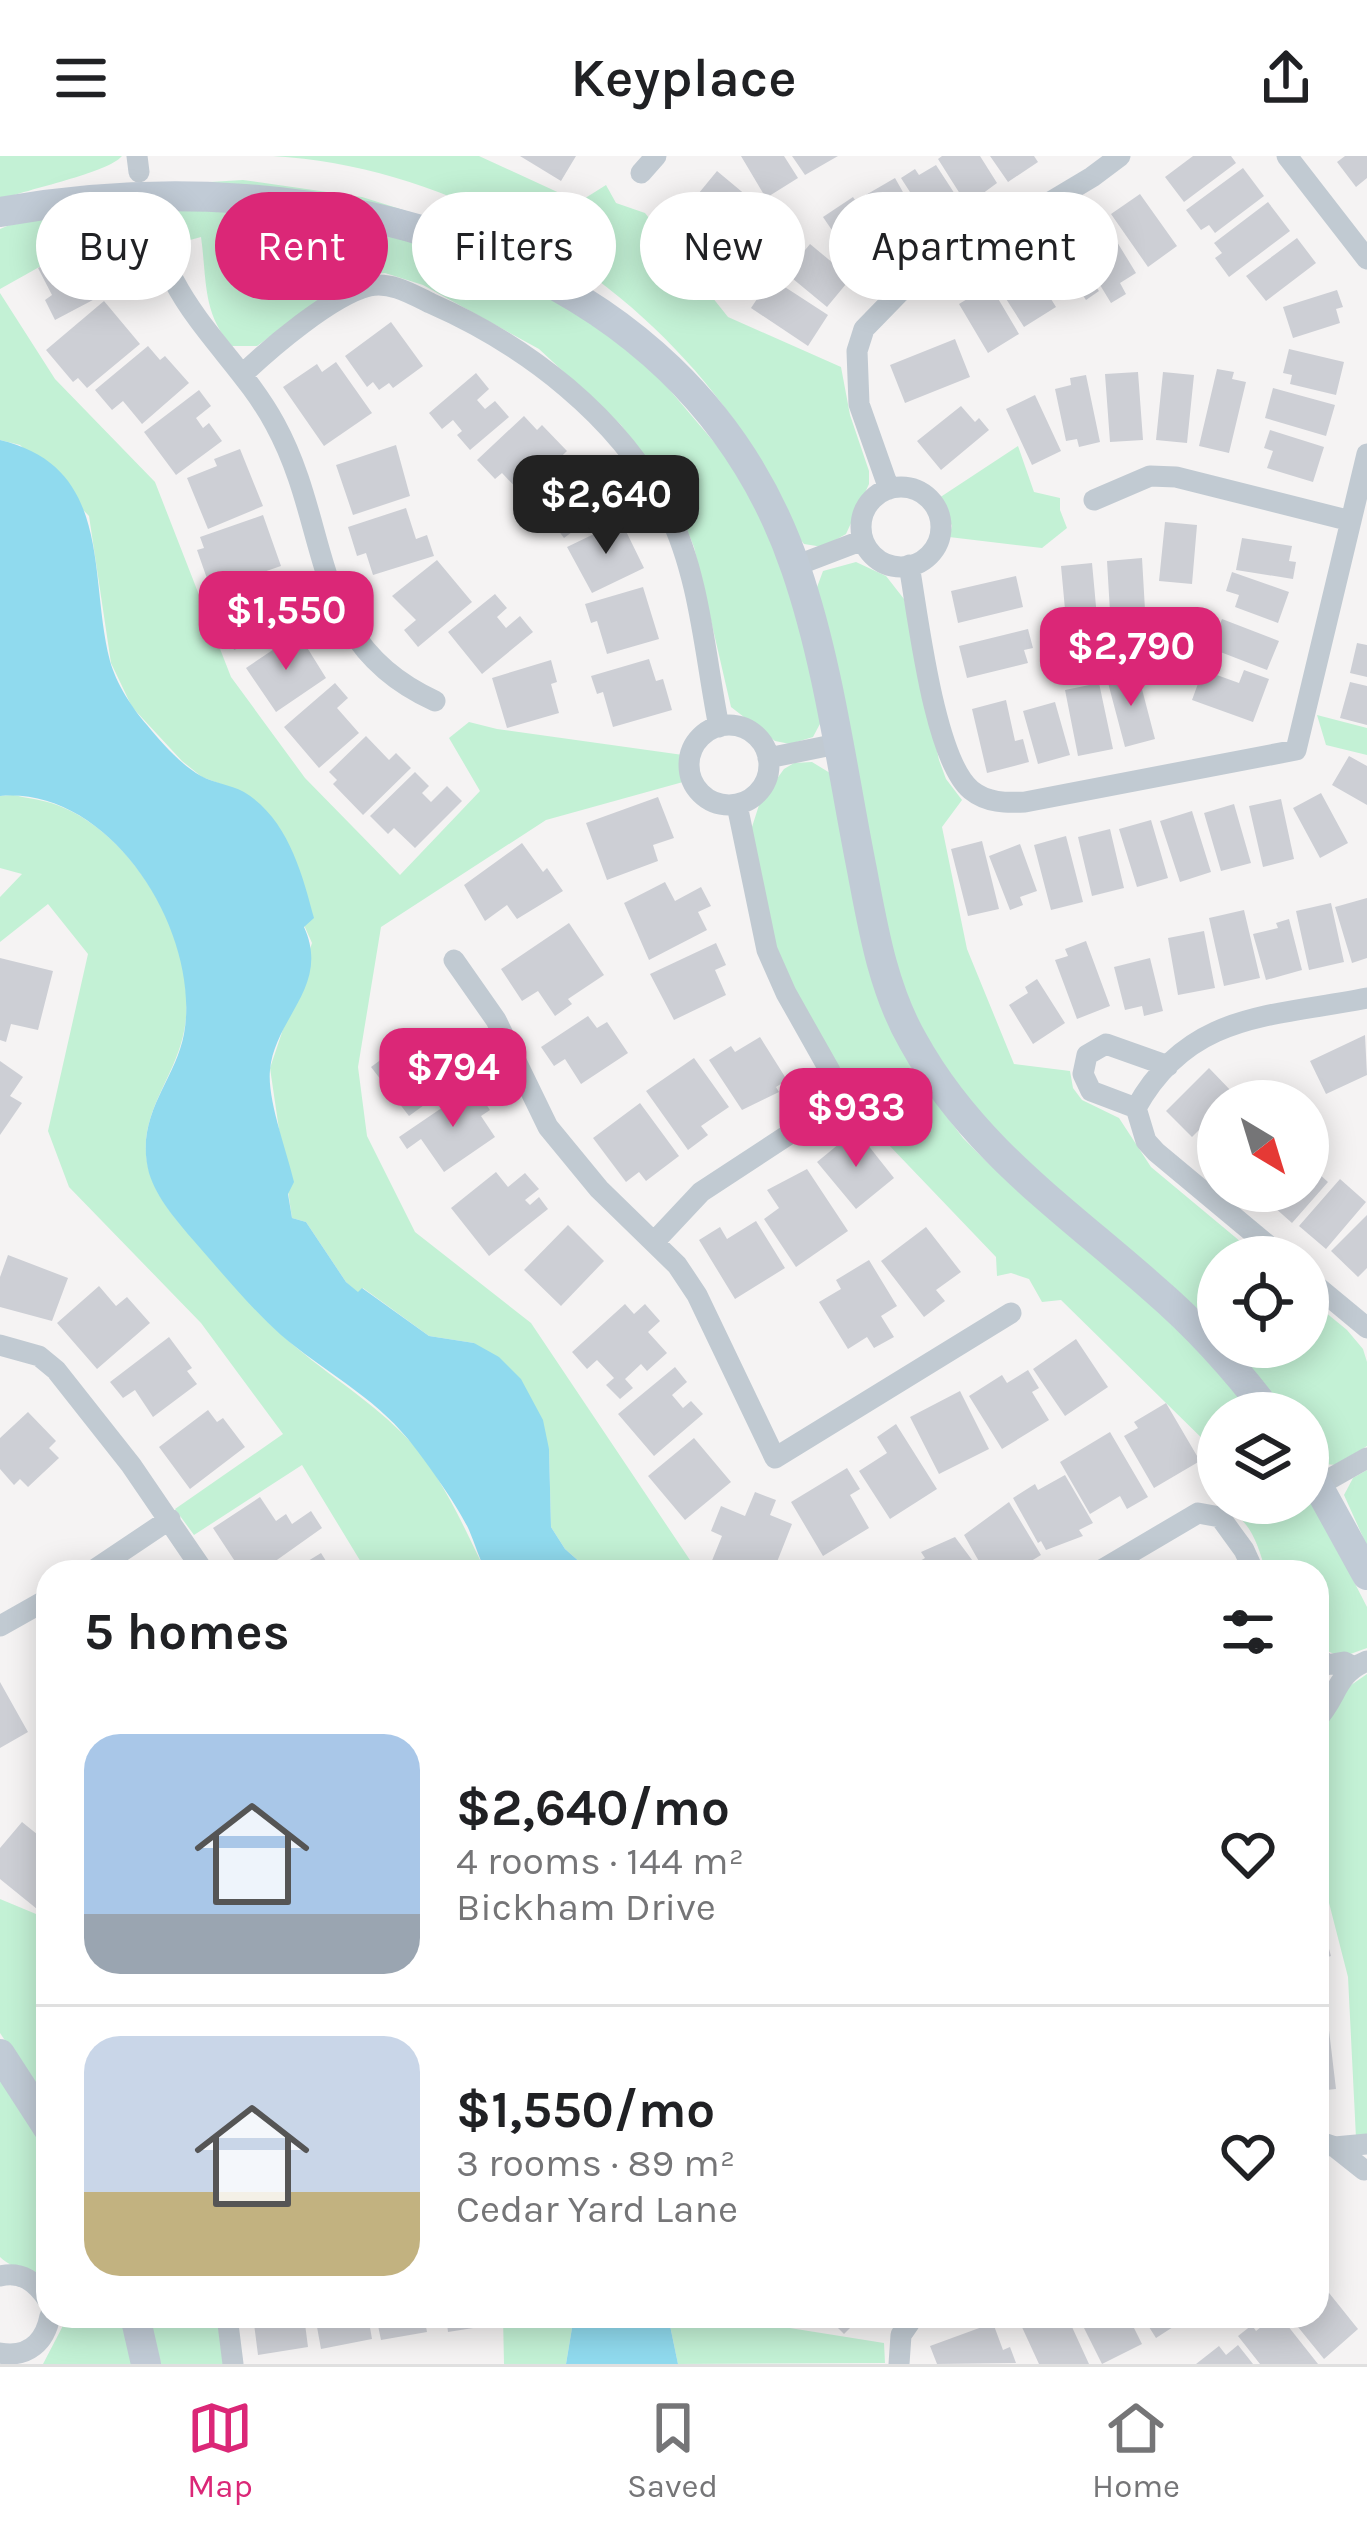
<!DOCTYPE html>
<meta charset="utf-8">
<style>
body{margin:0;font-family:Karla,sans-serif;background:#f2f2f2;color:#202124;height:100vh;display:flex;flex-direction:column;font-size:45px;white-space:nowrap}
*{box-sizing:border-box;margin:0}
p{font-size:39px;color:#757577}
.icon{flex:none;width:66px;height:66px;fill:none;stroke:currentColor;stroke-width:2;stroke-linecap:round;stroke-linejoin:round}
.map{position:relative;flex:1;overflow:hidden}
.panel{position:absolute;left:36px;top:1404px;width:1293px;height:768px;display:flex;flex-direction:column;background:#fff;border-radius:36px;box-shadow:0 6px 30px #0003}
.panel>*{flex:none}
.guide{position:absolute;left:36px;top:36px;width:1296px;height:108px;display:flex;gap:24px}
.needle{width:78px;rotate:142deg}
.tools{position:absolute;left:1197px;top:924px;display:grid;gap:24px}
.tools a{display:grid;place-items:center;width:132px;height:132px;border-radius:50%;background:#fff;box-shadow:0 6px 30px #0003;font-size:60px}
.price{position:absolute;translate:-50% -102px;padding:0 27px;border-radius:24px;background:#db2777;color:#fff;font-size:39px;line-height:78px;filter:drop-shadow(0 3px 6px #0008)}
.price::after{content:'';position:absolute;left:50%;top:72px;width:36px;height:27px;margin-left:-18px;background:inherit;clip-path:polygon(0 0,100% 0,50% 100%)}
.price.on{background:#222;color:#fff}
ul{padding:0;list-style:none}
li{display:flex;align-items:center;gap:36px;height:300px;padding:0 48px}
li+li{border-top:3px solid #e0e0e0}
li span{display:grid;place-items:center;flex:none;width:336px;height:240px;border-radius:36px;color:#555}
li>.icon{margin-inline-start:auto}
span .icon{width:144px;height:144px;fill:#fffc;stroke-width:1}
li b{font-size:51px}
h2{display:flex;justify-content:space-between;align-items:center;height:144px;padding:0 48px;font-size:51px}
.chip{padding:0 42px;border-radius:54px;background:#fff;box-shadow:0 6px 30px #0003;font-size:42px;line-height:108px}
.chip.on{background:#db2777;color:#fff}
header{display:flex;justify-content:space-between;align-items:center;height:156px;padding:0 48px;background:#fff;font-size:54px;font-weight:600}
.tab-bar{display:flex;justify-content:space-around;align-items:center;height:168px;border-top:3px solid #e0e0e0;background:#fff;font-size:33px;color:#757577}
.tab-bar a{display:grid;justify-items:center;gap:6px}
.tab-bar .on{color:#db2777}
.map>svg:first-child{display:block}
.green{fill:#c3f1d5}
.water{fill:#90daee}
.building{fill:#cdcfd5}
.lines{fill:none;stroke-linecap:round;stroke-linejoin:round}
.street{stroke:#c1cad2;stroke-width:21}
.secondary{stroke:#c1cbd6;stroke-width:30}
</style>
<header><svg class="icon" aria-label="menu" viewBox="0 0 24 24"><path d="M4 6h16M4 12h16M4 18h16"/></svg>Keyplace<svg class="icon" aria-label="share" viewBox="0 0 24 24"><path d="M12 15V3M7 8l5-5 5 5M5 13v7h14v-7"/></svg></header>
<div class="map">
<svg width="1367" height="2208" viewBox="0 0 1367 2208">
<rect width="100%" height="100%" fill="#f5f3f3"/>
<path class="green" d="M0,0H122C108,17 27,33 0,44Z
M273,0H479L579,46L606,29L616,47L645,57L728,161L841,211L850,259L869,315V328L846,378L823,391L804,388C792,374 786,356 778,339C764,312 749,285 731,260C627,115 453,11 273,0Z
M243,24L362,41L451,69L532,108L606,159L725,299L769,375L800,458L822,564L813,581L790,588L775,585L731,551L694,391L675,344L621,269L539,193L423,129L385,117L363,119L344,127L257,190H232C202,158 207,123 201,81L139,98L100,77L0,133V73C85,36 152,29 243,24Z
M0,137L55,223L155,326L231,521L305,622L400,719L480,635L449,582L469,566L497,573L683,599V626L546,664L381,771L358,911L367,980L415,1076L531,1167L698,1416H591L565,1393L551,1371L549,1293L474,1187L429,1180L363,1132L358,1137L346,1126L306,1066L292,1062L270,912L312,787L245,637L202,621L182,605L132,551L111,507L89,360L20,289L0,284Z
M1018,290L1034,336L1060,342V354L1067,372L1042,392L949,381L952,370L939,342Z
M856,406L886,420L904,443L939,604L946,623L962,644L942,671L967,793L1014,908L1070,915L1073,932L1082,944L1119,962L1151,1011L1259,1101H1218V1180L977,960L916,865L891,793L816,434L823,415Z
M1317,559L1367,572V599L1326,589Z
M812,606L830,617L929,937L963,982L988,1007L1171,1163L1255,1257H1218V1298L1061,1144L1042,1146L1029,1123L1011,1117L997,1120L996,1101L864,963L834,940L786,818L775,787L751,674L760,646L784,613L794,607Z
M13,639C27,642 44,644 57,649C138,679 203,796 183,880C172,928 133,964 150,1018C159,1047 182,1070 202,1092C228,1121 253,1153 282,1179C320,1214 365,1240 402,1277C440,1314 463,1370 486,1416H367L302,1309L194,1379L175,1353L283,1278L201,1167L69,1031L48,975L88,798L48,748L0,786V741L22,718L0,712V640Z
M1308,1142L1347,1174L1363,1193L1367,1206V1290L1337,1309L1323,1308L1308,1292V1257H1283L1229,1191H1308Z
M1367,1314V1390L1344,1339L1353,1322Z
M1218,1336V1347H1308V1336L1367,1451V1492L1342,1501L1317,1491V1416H1266C1256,1382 1249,1360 1214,1346Z
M1367,1518V1980L1356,1982L1348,1821L1317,1700V1572L1341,1536Z
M0,1743L48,1763V1949L0,1877Z
M0,1920L48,1995V2123C32,2114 13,2114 0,2101Z
M68,2160H126L136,2208H43Z
M149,2160H217L223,2208H161Z
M503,2160H574L566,2208H504Z
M668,2160H776L771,2169L884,2187L885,2207L678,2208Z"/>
<path class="water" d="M0,284C114,311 88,420 110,505C116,527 132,552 147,569C162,587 180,608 201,620C214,627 231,629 244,636C288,663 302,717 314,762L304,771C331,830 275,861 270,914C267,944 287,995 294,1026L288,1038L292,1062L306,1066L346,1126L358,1136L362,1132L429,1180L474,1187L499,1201L521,1223L543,1264L549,1293L551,1371L565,1393L591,1416H486C479,1402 475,1388 469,1374C458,1350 425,1304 408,1283C373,1240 322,1214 281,1179C249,1150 222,1117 194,1085C177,1065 157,1043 149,1017C134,959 175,926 184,878C202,778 112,630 0,640Z
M574,2160H668L678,2208H566Z"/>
<path class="building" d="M520,0H576L561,25Z
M741,0H784L798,22L766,42Z
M792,0H838L805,19Z
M942,0H980L997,27L967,49L938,3Z
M990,0H1034L1038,6L1008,26Z
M1193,0H1231L1236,7L1184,46L1165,21Z
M1345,0H1367V22L1356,31L1337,6Z
M936,9L964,52L933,72L901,22L915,13L919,19Z
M1243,12L1264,40L1215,77L1209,69L1201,74L1186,54Z
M717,15L753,45L744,57L750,61L736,79L694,43Z
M895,22L925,75L894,93L864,40Z
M1140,38L1177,90L1148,111L1111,58Z
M853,41L890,97L861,117L823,61Z
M1268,46L1290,75L1229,121L1215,102L1222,97L1214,87Z
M690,55L734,96L710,122L665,81Z
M1103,63L1136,117L1120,127L1126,138L1111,147L1072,83Z
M1297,82L1316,107L1266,145L1246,120Z
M90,84L106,113L98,117L108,136L55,164L45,144L52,139L38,112Z
M1064,85L1099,135L1086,144L1078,132L1060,144L1033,107Z
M810,88L851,122L827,151L781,113L796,95L801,99Z
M1028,106L1056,151L1024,171L1001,135L1017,125L1011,116Z
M771,122L828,159L808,190L751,152Z
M990,129L1019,178L988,197L959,148Z
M1337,134L1343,151L1336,153L1340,167L1293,182L1283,151Z
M104,145L140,188L87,232L78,222L73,226L46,194Z
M391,166L423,210L393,232L389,227L379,234L373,226L367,231L345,200Z
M955,183L970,221L905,247L890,209Z
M148,190L160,204L165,200L189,227L142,268L123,245L112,254L95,234Z
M1289,193L1344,206L1336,239L1290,228L1292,219L1283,217Z
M336,206L372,257L324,290L283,231L317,208L322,216Z
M1217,213L1234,216L1232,223L1246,226L1229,297L1199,290Z
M1138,216L1143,284L1110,286L1105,218Z
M1163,216L1194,219L1187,287L1156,284Z
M476,217L489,233L477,244L485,253L495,245L509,261L470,294L457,279L462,275L453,264L442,273L429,257Z
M1086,219L1100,286L1079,291L1077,283L1066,285L1055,233L1071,229L1070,222Z
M1273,232L1335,249L1326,280L1265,262Z
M199,234L211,250L196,262L203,272L209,267L222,285L176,319L144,276Z
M1035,239L1061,295L1032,309L1006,253Z
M961,250L975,266L979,262L989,274L941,314L917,285Z
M524,260L537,274L542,269L567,295L522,338L502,317L495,323L477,304Z
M1270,274L1324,291L1313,326L1267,312L1273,295L1264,292Z
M396,289L410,340L353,359L336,309Z
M240,293L263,350L208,373L187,322L217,310L214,303Z
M575,305L608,349L564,382L543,354L547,350L536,335Z
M406,352L416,383L427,379L434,400L373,419L366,397L357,400L348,371Z
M263,359L281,410L211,434L197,394L204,392L200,381Z
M621,365L644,412L592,437L567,391Z
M1165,366L1197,369L1192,428L1159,425Z
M1242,382L1292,390L1289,405L1296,406L1293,423L1236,414Z
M1142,402L1146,471L1111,473L1107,405Z
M437,404L472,446L418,491L404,474L416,464L392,440Z
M1092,407L1098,472L1067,475L1061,410Z
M1232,416L1289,436L1278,467L1235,451L1239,439L1226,435Z
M1016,420L1023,451L958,467L951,435Z
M265,425L276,456L292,451L299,469L234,494L215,444Z
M643,431L659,483L607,498L597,465L591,467L585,448Z
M495,438L507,452L497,461L506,472L520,460L533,476L482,518L448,476Z
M1222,463L1279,485L1267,514L1210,492Z
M1028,473L1033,492L1024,494L1028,507L967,522L959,490Z
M298,477L326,522L276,556L246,512Z
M1357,487L1367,489V521L1350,517Z
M649,503L656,525L663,523L672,554L613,571L603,536L597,538L591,520Z
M551,504L557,526L551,528L559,557L507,572L492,522Z
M1137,514L1155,583L1125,591L1107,523Z
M1203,514L1239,527L1244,514L1269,523L1253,566L1192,544Z
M1350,526L1367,530V569L1340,562Z
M335,527L348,542L337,552L359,577L319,612L284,571Z
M1099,527L1113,593L1078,600L1065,534Z
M1006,544L1015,585L1023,583L1029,606L987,617L972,553Z
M1055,546L1070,599L1038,608L1023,555Z
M366,580L389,604L396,597L411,612L363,659L333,628L337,624L329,616Z
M1349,600L1367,610V649L1332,629Z
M415,616L429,630L422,637L431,646L447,630L462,645L415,692L394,672L388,678L370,660Z
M1321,637L1348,687L1320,702L1293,652Z
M658,641L674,682L653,689L658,705L607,724L586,667Z
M1281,643L1294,703L1263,711L1249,650Z
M1234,648L1251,707L1221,715L1204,657Z
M1192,655L1211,716L1180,726L1160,665Z
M1151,664L1168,722L1137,731L1119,673Z
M1110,673L1124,732L1092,740L1078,681Z
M1066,680L1083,746L1051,754L1034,689Z
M982,685L999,753L968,760L951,693Z
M522,687L543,716L547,712L563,735L517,763L507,749L485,765L464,729Z
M1020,688L1037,735L1020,741L1023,749L1010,754L989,700Z
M665,726L675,745L701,731L711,750L698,756L707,774L649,804L624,747Z
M1367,742V802L1352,807L1335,751Z
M1331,747L1344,806L1309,814L1296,755Z
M1244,754L1260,822L1224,830L1209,762Z
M1289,763L1302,814L1266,824L1253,778L1278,772L1276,767Z
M569,767L604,819L568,843L572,848L555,860L538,835L522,845L501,813Z
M1204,775L1215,832L1178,839L1168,782Z
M1086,785L1110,850L1077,863L1055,804L1068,800L1065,793Z
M716,787L726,809L715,814L726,839L674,864L650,818Z
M0,802L53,815L38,874L11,868L6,886L0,884Z
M1150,802L1163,855L1144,860L1142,850L1125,854L1114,811Z
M1037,823L1065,867L1033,888L1009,849L1028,837L1025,831Z
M588,860L597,872L607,866L628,897L581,928L565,903L554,910L541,891Z
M417,877L424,886L430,881L438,891L449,883L462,900L443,914L453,928L409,960L371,911Z
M1365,879L1367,919L1326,938L1310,905Z
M760,881L787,924L776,931L779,936L742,954L709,904L731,890L735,896Z
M694,902L729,951L701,970L708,979L688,994L646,935Z
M0,905L23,921L10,940L22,947L0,979Z
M1209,912L1234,938L1228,945H1218V955L1192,981L1166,955Z
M474,930L490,954L481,960L495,981L444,1016L421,983L407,993L399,981Z
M640,947L679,1000L646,1025L639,1016L626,1026L593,982Z
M1218,964V1003L1199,986Z
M856,974L894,1022L856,1053L817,1006Z
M1308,1008L1328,1026L1292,1067L1274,1051L1280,1043L1271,1035H1308Z
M807,1013L848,1075L796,1111L764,1063L779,1052L767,1034Z
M496,1016L508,1031L525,1017L539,1033L525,1044L530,1049L539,1041L548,1053L489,1100L451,1052Z
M1340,1023L1366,1046L1326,1093L1299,1070Z
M1367,1059V1112L1358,1121L1331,1095Z
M756,1065L785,1112L735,1143L699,1084L720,1071L727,1083Z
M568,1069L604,1105L561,1150L524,1114Z
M926,1071L961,1116L936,1134L945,1145L924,1161L881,1105Z
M8,1099L68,1122L52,1165L0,1151V1121Z
M869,1104L897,1150L881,1160L894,1181L874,1192L867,1181L848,1193L819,1146L841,1133L836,1124Z
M99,1130L116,1150L127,1141L150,1167L97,1213L57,1167Z
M625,1148L634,1158L645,1148L660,1165L648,1176L667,1197L647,1215L641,1208L625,1223L633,1232L620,1243L606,1229L614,1222L597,1204L587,1213L572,1196Z
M169,1181L192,1212L187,1215L197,1228L153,1261L135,1234L123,1242L110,1226Z
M1076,1183L1108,1231L1065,1260L1033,1213Z
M675,1211L687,1226L672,1239L683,1252L691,1245L703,1258L654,1300L618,1258Z
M1028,1214L1039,1232L1032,1236L1049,1264L1002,1293L969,1240L1002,1219L1007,1227Z
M960,1235L989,1293L939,1318L910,1261Z
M1166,1247L1200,1305L1154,1332L1124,1280L1138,1272L1134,1266Z
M208,1254L217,1266L223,1262L245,1291L190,1333L159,1291Z
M28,1256L56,1285L49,1292L59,1302L28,1331L20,1323L14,1329L0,1313V1282Z
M896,1268L937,1333L890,1363L859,1315L887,1297L877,1281Z
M1110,1276L1148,1341L1127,1353L1120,1340L1090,1358L1060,1306Z
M694,1282L731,1326L685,1364L648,1320Z
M847,1312L860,1333L850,1339L869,1372L823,1400L791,1346Z
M1065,1319L1093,1367L1079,1374L1083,1380L1046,1394L1041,1385L1038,1387L1013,1342L1035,1328L1038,1334Z
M755,1336L776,1344L770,1359L792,1368L773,1416L748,1409L745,1416H733L711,1407L722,1380L711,1375L721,1350L745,1360Z
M260,1341L276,1365L286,1358L292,1368L311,1355L322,1372L260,1416H242L213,1372Z
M1009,1346L1041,1399L1013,1416H985L964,1379Z
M955,1381L981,1416H917L913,1409L925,1402L921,1396Z
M321,1397L333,1416H290Z
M48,1511V1537L36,1519Z
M0,1526L28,1576L0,1592Z
M22,1666L48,1687V1739L37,1753L0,1723V1692Z
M1317,1750L1331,1800L1317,1804Z
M1328,1866L1336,1933L1317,1935V1867Z
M1317,2122L1358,2173L1324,2203L1289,2160H1317Z
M253,2160H304L308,2191L258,2199Z
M315,2160H368L372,2183L321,2193Z
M376,2160H424L427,2176L381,2184Z
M446,2160H490L492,2169L448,2176Z
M826,2160H862L844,2178Z
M1041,2160H1067L1089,2208H1039L1021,2169Z
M1078,2160H1128L1142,2188L1102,2208Z
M1142,2160H1190L1156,2182Z
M1275,2160H1280L1318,2208H1260L1238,2180L1252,2169L1256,2175Z
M993,2167L1003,2194L1010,2191L1016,2207L937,2208L930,2190Z
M1238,2189L1253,2208H1196L1219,2190L1226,2199Z"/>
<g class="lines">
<path class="street" d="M137,0L139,16
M1287,0L1367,103
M641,17L656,0
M174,125C202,178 247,216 275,268C333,374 307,487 435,545
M242,219C270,192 332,139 369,130C390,125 412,138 430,147C526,189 620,261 668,356C700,420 705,501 719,571
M861 371a40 40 0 1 1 80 0a40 40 0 1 1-80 0Z
M889,333L859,248L857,195L864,173L900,136L1092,21L1120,0
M1094,344L1150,320L1176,321L1351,365
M909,409C918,460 934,603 971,634C987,647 1006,647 1025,646L1296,594L1367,298
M795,410L863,384
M689 609a40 40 0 1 1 80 0a40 40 0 1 1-80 0Z
M768,602L837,588
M454,804L496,864L548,971L599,1033L677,1109L697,1139L775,1302L1011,1157
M1136,952C1189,856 1271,861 1367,842
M1136,952L1146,985L1156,996L1282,1101
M1136,952L1091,935L1083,918L1087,899L1106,888L1168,910
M655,1085L701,1036L823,956L833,930L830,915L786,837L767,794L737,649
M1308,1123L1367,1172
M0,1189L39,1200L56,1214L131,1309L204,1416
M1319,1329L1367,1302
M91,1416L170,1363
M1098,1416L1198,1357L1220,1361L1244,1394L1254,1416
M0,1470L48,1443
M1317,1499L1326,1509L1344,1506L1352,1510
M1317,1563C1338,1541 1335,1518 1367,1505
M1317,1985L1335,1991L1364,2014
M1335,1991L1367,1988
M0,2120C22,2115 36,2126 48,2144
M227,2160L233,2208
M0,2197C28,2202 45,2186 50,2160
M899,2208L901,2179L914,2160"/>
<path class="secondary" d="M0,56C313,0 686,89 796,413C829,509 842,614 862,714C873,772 883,833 913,885C972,992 1065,1054 1154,1133C1197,1170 1235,1212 1269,1257
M1308,1312L1367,1419
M0,1898L48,1972
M135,2160L146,2208"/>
</g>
</svg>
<div class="tools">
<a><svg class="needle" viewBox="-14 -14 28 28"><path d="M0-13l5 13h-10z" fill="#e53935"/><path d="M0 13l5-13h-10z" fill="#757577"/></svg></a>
<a><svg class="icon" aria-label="locate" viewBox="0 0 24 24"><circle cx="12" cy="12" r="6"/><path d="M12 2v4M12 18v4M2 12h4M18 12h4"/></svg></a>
<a><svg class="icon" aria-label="layers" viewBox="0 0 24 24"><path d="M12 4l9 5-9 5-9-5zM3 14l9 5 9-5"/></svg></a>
</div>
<b class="price on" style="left:606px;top:401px">$2,640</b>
<b class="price" style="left:286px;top:517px">$1,550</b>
<b class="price" style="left:1131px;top:553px">$2,790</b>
<b class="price" style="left:453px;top:974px">$794</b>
<b class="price" style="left:856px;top:1014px">$933</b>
<div class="guide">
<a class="chip">Buy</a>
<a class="chip on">Rent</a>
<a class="chip">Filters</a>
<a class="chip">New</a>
<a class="chip">Apartment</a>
</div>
<section class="panel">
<h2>5 homes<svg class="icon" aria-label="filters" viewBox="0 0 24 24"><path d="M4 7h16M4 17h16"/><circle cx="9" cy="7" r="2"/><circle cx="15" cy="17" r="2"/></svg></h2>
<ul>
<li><span style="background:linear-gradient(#a9c7e8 75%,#9aa5b1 0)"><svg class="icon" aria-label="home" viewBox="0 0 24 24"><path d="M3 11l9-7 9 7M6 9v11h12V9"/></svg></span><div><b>$2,640/mo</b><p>4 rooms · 144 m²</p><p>Bickham Drive</p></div><svg class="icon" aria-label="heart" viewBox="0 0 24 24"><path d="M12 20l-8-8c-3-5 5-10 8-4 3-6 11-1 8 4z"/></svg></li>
<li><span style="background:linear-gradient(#c9d6e8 65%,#c2b280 0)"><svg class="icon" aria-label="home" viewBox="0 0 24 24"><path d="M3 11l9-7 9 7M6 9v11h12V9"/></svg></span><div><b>$1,550/mo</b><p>3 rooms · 89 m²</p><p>Cedar Yard Lane</p></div><svg class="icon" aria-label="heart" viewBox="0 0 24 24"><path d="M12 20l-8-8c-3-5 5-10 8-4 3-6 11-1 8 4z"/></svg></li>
</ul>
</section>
</div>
<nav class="tab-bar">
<a class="on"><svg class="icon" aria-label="map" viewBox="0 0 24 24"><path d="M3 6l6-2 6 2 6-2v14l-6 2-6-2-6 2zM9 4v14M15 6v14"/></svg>Map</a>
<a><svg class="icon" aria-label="saved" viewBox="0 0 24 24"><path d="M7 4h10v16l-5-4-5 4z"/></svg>Saved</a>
<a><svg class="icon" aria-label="home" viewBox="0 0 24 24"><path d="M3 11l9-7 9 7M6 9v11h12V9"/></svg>Home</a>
</nav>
